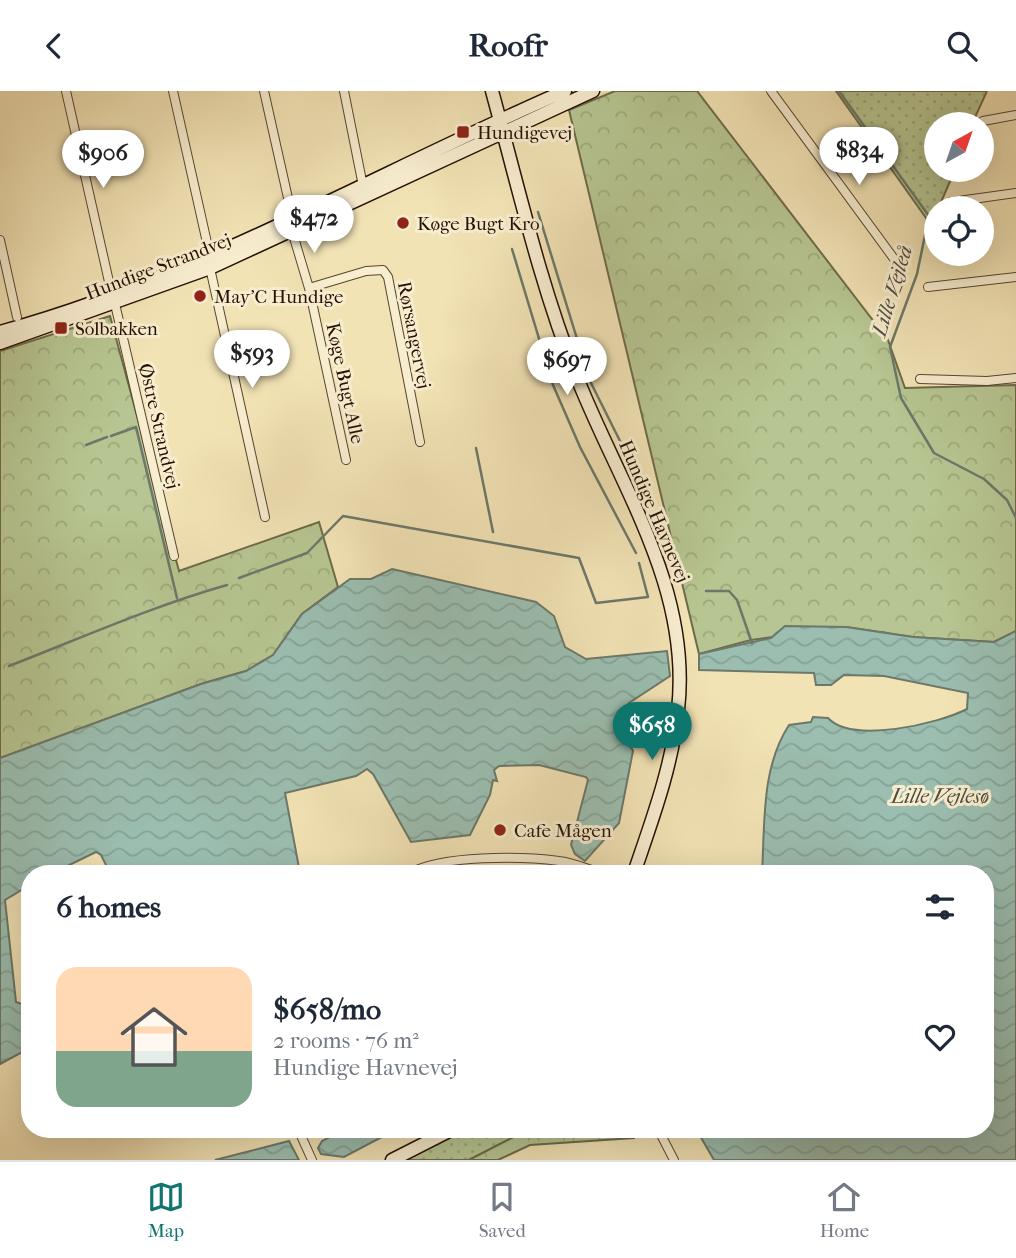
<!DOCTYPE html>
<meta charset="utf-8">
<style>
body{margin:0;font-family:"IM FELL French Canon",serif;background:#f6f6f7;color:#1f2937;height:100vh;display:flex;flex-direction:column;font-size:26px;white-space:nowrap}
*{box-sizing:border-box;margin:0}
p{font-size:23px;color:#747a83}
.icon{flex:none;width:38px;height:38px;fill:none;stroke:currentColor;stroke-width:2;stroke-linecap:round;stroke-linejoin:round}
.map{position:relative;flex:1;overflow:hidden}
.panel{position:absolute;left:21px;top:774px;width:973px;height:273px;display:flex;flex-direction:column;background:#fff;border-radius:28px;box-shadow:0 7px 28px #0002}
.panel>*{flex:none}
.needle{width:46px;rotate:40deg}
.controls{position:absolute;left:924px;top:21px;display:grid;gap:14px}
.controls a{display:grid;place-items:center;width:70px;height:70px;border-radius:50%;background:#fff;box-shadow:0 7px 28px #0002;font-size:35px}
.price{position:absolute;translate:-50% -60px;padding:0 16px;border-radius:24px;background:#fff;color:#222;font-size:23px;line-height:46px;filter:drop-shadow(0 2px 4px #0008)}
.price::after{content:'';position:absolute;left:50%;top:42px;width:21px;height:16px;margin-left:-10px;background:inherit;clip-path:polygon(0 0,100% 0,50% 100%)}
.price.on{background:#0f766e;color:#fff}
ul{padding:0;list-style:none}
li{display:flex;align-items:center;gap:21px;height:175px;padding:0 35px}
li+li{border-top:2px solid #e0e1e3}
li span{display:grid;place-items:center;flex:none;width:196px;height:140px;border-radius:21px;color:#555}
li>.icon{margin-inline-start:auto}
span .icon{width:84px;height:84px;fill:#fffc;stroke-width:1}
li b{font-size:30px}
h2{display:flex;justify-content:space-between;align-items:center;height:84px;padding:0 35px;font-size:30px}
header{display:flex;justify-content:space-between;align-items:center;height:91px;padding:0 35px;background:#fff;font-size:32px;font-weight:700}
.dock{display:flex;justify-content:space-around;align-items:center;height:98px;border-top:2px solid #e0e1e3;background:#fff;font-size:19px;color:#747a83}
.dock a{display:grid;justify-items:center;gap:4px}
.dock .on{color:#0f766e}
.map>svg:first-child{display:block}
.grass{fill:url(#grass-dots);stroke:#6e6a4a;stroke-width:2}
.forest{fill:url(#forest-crowns);stroke:#6e6a4a;stroke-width:2}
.water{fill:url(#water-waves);stroke:#6c786a;stroke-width:2}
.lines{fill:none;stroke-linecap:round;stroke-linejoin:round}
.stream{stroke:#6c786a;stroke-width:2.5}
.street-casing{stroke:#59452f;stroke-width:10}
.secondary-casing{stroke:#261002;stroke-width:15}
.street{stroke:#f7edcf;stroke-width:8}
.secondary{stroke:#f7edcf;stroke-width:12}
.poi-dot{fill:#8f2418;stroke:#f7edcf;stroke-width:2.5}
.labels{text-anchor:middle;stroke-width:6;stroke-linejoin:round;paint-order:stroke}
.poi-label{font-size:19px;fill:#261002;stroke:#f7edcf;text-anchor:start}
.street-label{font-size:19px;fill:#261002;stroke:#f7edcf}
.water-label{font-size:21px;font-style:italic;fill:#4f4d3f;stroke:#f7edcf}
</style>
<header><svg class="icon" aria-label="back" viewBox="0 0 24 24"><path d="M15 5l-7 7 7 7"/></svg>Roofr<svg class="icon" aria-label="search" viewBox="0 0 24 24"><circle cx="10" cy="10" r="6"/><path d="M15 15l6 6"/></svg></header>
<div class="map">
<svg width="1016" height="1069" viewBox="0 0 1016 1069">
<defs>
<pattern id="grass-dots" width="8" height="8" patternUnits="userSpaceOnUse" patternTransform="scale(1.75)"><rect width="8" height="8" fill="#b6c591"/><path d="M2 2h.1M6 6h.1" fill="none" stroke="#9ca87b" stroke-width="1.8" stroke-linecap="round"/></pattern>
<pattern id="forest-crowns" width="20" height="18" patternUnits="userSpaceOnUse" patternTransform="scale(1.75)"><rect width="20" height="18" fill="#b6c591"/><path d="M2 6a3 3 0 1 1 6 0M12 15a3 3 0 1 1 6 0" fill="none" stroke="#9ca87b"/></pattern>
<pattern id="water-waves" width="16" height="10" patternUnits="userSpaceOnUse" patternTransform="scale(1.75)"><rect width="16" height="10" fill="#9bbeb0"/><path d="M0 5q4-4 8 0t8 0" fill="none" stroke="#85a296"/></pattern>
</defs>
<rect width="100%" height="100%" fill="#f2e3b5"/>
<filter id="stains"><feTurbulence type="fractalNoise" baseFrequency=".00286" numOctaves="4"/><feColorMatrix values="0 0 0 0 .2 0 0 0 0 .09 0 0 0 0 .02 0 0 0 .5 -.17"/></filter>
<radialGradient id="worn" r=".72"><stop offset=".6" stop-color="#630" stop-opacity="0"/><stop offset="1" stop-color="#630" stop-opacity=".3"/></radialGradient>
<path class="grass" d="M836,0H987L972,33H936V79H955L931,134Z
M464,1038H529L469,1069H406Z"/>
<path class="forest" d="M615,0H697L888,249L905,297L1016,294V540L994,551L913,546L846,536L751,549L699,563L569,19Z
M110,225L179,480L319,431L338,496L302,523L273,564L246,580L201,593L0,667V260Z
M529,1038H636L634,1047L530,1054L498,1069H469Z"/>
<path class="water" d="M392,478L536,511L554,525L565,556L586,568L667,560L670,585L629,612L623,619L620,632L633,660L619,732L585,770L575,763L571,754L588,689L586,686L539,674L499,675L494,679L497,690L493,689L490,704L470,744L411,751L373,683L367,678L356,685L285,702L300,782H110L101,764L96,761L53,782H30V794L5,809L16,911L30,916V957L0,973V667L201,593L246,580L273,564L302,523L350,488H371Z
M785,535L846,536L913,546L994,551L1016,540V1069H714L696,1038H985V782H762C765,732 761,677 789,634L811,631L813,626L828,627C852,653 938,633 967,618L968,602L884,585L844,584L831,594H816L814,582L699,579V563L771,547Z
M345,1038H397L344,1066L321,1063L318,1057L322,1050Z
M289,1050L299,1069H215Z"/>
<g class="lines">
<path class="stream" d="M839,0L929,125L917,183L890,256L901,307L934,362L984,388L1007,409L1016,427
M538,121L590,290L648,406
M512,158L553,294L580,356L636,462
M111,345L136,336L177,507
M86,354L107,346
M476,357L493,441
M239,487L307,462L343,425L579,467L596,512L648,506L639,472
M706,500H729L737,509L752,552
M9,575C81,547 153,515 227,494"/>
<defs>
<path id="street" d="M66,0L112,204
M173,0L210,165
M264,0L290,116
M344,0L363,95
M771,0L903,180L895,201
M983,30L1016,24
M951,111L1016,102
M292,140L309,197L346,369
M0,149L17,226
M210,177L265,426
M928,196L1016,186
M309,197L366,180L383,179L388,186L420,351
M115,213L174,465
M920,288L987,290L1016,287
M410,782C443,764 520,765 559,770C572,771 587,778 600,782
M87,1038H108
M298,1038L312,1069
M658,1038L674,1069"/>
<path id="secondary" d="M492,0C518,95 540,193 576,284C619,394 692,496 678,619C672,676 652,729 634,782
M0,241C198,187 378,81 565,0
M0,252L210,177L593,0
M392,1069L453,1038"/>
</defs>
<use href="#street" class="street-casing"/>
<use href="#secondary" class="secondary-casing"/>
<use href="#street" class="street"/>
<use href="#secondary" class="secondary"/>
</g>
<g class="poi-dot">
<rect x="456" y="34" width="14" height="14" rx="3.5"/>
<circle cx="403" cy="132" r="7"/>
<circle cx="200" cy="205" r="7"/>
<rect x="54" y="230" width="14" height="14" rx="3.5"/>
<circle cx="500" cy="739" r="7"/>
</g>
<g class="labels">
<g class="poi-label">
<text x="477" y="48">Hundigevej</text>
<text x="417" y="139">Køge Bugt Kro</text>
<text x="214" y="212">May'C Hundige</text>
<text x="75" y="244">Solbakken</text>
<text x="514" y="746">Cafe Mågen</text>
</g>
<g class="street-label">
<text transform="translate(158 175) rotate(-21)" y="7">Hundige Strandvej</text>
<text transform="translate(415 244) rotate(79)" y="7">Rørsangervej</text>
<text transform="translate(346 292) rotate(78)" y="7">Køge Bugt Alle</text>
<text transform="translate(160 335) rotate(77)" y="7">Østre Strandvej</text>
<text transform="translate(655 420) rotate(67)" y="7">Hundige Havnevej</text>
</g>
<g class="water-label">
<text transform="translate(892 200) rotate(-73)" y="7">Lille Vejleå</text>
<text x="940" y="712">Lille Vejlesø</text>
</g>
</g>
<rect width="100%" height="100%" filter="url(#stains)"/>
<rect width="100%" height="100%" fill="url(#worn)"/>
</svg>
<div class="controls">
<a><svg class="needle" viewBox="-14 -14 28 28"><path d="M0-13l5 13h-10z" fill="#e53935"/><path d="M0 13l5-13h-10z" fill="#747a83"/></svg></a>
<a><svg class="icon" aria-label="locate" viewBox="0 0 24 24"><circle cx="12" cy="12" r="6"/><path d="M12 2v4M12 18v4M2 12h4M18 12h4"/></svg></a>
</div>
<b class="price" style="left:859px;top:96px">$834</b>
<b class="price" style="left:103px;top:99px">$906</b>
<b class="price" style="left:314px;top:164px">$472</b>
<b class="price" style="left:252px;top:299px">$593</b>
<b class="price" style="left:567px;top:306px">$697</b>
<b class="price on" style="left:652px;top:671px">$658</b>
<section class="panel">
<h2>6 homes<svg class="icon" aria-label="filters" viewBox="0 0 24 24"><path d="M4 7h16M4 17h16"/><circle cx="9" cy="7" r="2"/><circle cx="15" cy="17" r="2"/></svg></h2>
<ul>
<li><span style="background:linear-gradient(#ffd9b3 60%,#7fa58c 0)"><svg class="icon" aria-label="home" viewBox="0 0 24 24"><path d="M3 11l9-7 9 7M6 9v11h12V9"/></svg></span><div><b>$658/mo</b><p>2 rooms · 76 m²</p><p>Hundige Havnevej</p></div><svg class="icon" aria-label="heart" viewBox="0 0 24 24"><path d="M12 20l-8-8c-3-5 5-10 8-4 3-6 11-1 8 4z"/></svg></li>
</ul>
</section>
</div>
<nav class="dock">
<a class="on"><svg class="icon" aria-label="map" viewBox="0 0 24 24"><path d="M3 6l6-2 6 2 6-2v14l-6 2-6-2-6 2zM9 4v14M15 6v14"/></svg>Map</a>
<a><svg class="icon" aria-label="saved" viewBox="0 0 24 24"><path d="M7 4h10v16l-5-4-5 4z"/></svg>Saved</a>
<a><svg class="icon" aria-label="home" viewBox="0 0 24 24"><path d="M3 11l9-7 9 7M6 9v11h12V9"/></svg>Home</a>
</nav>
